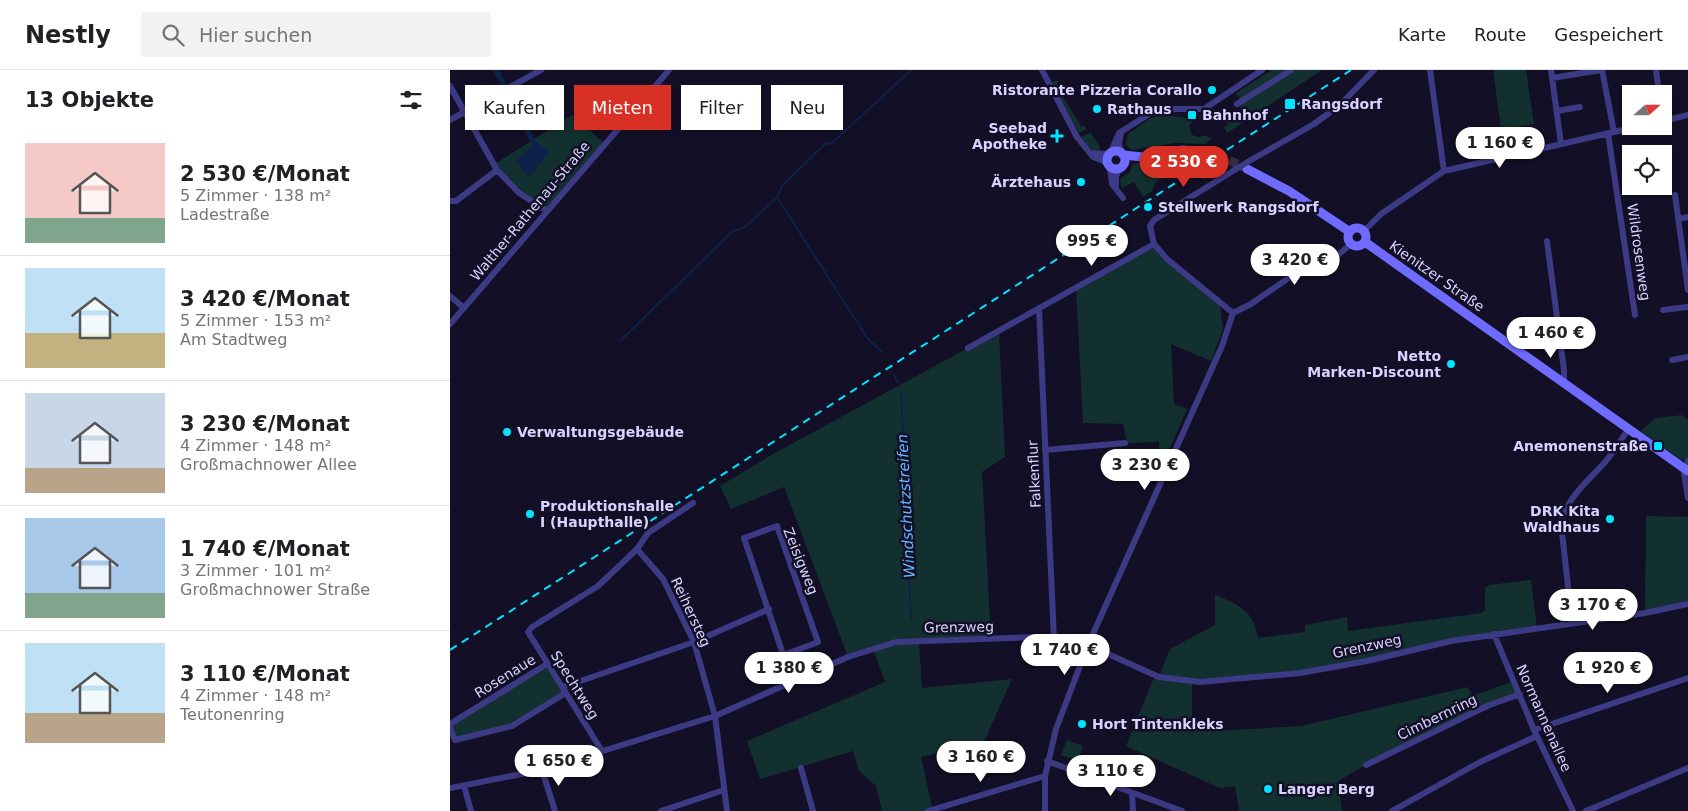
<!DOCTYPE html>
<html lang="de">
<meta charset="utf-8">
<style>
body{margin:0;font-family:"DejaVu Sans",sans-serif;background:#f2f2f2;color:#202124;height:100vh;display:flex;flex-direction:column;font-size:19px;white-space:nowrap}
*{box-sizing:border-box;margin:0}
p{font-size:16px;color:#757577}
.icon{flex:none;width:28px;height:28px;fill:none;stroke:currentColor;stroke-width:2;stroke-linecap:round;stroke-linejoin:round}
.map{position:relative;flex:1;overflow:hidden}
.sheet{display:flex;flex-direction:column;background:#fff;width:450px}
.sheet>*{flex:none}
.guide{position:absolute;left:15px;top:15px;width:475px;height:45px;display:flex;gap:10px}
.needle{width:32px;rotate:69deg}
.buttons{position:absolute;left:1172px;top:15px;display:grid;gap:10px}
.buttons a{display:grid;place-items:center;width:50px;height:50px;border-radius:0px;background:#fff;box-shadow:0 2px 8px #0003;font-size:25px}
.price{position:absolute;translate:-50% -42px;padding:0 11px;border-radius:18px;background:#fff;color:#222;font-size:16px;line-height:32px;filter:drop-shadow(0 1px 2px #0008)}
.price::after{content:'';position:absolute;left:50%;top:30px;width:15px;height:11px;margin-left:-8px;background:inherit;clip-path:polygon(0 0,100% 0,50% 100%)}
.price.on{background:#d93025;color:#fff}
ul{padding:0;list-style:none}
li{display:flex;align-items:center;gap:15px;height:125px;padding:0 25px}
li+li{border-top:1px solid #e0e0e0}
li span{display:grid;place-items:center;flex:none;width:140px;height:100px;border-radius:0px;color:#555}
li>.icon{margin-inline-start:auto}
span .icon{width:60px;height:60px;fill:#fffc;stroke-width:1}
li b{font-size:21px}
h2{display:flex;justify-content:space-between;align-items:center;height:60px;padding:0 25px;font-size:21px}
.pill{padding:0 18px;border-radius:0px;background:#fff;box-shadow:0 2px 8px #0003;font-size:18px;line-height:45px}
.pill.on{background:#d93025;color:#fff}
header{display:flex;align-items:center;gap:30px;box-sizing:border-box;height:70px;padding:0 25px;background:#fff;border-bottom:1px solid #e0e0e0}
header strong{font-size:24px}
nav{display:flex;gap:28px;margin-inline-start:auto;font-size:18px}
.search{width:350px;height:45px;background:#f2f2f2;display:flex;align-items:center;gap:12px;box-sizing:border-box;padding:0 18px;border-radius:0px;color:#757577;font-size:19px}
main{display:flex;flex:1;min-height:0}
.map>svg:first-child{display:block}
.green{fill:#12302f}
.water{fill:#0c2248}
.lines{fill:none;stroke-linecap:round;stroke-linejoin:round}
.stream{stroke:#0c2248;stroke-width:2}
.canal{stroke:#0c2248;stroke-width:5.5}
.secondary-tunnel{stroke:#312d47;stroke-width:9;stroke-dasharray:9 4.5;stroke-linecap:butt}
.street{stroke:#3d3a85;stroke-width:6}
.secondary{stroke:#6f6bff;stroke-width:9}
.rail{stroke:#00e5ff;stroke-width:2;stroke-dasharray:8 6;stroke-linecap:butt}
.street-bridge{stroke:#3d3a85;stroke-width:6}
.poi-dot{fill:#00e5ff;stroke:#130f26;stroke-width:2}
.labels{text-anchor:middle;stroke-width:5;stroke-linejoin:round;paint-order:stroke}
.poi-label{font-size:14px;font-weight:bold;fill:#d9d4ff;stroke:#130f26;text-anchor:start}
.street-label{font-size:14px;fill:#d9d4ff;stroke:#130f26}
.water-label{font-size:15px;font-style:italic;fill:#62b6ff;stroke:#130f26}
</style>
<header>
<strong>Nestly</strong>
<div class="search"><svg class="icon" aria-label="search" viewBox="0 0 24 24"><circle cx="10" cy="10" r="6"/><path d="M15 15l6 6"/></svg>Hier suchen</div>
<nav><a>Karte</a><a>Route</a><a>Gespeichert</a></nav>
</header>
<main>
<section class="sheet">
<h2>13 Objekte<svg class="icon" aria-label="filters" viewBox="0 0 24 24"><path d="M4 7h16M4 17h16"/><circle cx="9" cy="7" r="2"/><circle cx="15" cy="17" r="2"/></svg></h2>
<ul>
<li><span style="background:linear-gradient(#f6c9c9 75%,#7fa58c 0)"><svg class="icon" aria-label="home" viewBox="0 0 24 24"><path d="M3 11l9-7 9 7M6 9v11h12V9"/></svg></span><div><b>2 530 €/Monat</b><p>5 Zimmer · 138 m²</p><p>Ladestraße</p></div></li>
<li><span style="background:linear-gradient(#bfe0f5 65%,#c2b280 0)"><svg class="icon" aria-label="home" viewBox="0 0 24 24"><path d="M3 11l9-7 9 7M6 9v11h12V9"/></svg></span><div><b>3 420 €/Monat</b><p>5 Zimmer · 153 m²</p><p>Am Stadtweg</p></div></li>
<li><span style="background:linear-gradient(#c9d6e8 75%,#b9a48a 0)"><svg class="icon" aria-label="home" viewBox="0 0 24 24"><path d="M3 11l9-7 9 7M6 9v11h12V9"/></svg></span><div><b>3 230 €/Monat</b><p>4 Zimmer · 148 m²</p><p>Großmachnower Allee</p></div></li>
<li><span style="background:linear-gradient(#a9c7e8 75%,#7fa58c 0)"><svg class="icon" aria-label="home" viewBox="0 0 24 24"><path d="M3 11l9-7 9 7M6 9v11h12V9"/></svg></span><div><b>1 740 €/Monat</b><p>3 Zimmer · 101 m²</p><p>Großmachnower Straße</p></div></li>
<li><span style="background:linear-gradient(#bfe0f5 70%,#b9a48a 0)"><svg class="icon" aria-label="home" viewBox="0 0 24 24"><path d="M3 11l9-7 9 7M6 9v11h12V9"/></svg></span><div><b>3 110 €/Monat</b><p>4 Zimmer · 148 m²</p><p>Teutonenring</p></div></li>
</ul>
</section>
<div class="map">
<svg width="1238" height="741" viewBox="0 0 1238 741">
<rect width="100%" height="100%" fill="#130f26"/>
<path class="green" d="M822,0H872L777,63L774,57L778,55L776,51L792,41L788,35L792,32L786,23Z
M1043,0H1076L1084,54L1051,59Z
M607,10L615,23L611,24L631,56H635L636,59L629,63L601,13Z
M122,45L154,73L97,141L69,123L43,95Z
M715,45L743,49L739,57L742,65L749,67L756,65L761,69L755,74L726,73L681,80L676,74L678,64L701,48Z
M641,63L650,77L649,83L640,79L630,67Z
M735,84L750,85L705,113L702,121L693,127L684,112L672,118L670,109L680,102L683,94Z
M704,174L770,236L773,259L761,291L721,274L724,334L737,339L710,401L709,372L677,373L673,354L633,353L626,218Z
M549,261L555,387L532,402L541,569L469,571L472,618L562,609L534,672L471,687L483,741H432L426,716L409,701L403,681L310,709L297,671L435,612L423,579L398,587L334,417L281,439L270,416L323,384Z
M1232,345L1238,350V391L1230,389L1190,361L1206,348Z
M1196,446L1238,447V533L1195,543Z
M1081,510L1087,559L1044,564L850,603L742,612V659L765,661L851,656L1018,617L1022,626L1064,611L1070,624L916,695L888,711L892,741H789L785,716L770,718L676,676L705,605L709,606L720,579L765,555V524C789,536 803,539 808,568L855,562V555L897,547L898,561L1031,543L1035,541V518L1039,515Z
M97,594L114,624L62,656L5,670L0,654Z
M617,670L633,676L628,691L611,685Z"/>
<path class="water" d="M86,71L100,82L79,107L65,91Z"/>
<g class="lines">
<path class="stream" d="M327,127L417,268L432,282
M170,271L283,161L295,157L327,127L332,116L375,74L382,73L461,0
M445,306L447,312
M451,321L461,551"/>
<path class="canal" d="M46,0L84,73"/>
<path class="secondary-tunnel" d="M754,82L768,85L797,99"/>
<path class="street" d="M592,0L627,67L643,87L656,92
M980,0L994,101
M1101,0L1111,74
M1152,0L1164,62
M1206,0L1209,24
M1102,8L1151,0
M0,16L47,100L69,123L97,141
M787,34L841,0
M1107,41L1130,37
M0,50L91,0
M1214,51L1238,45
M1158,63L1185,245
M661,82L669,63L707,39H754L812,0
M671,82L669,74L671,64
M640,83L659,84
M801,90L864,54L890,35L924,0
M660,98L662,114L673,128
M666,116V107L669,99
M1225,125L1238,220
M0,131H6L47,100
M1229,149L1238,147
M914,161L931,144L994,101L1190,56
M1097,171L1114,300V313
M0,226L14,238
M589,238L604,569
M1213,240L1237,237
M783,243L717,189L704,174L700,156L704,150L786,99
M783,243L801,234L866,189L888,185L901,174
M0,254L219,0
M518,278L704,174
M1222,290L1238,287
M595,380L675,373
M1238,391L1234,403L1238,428
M187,479L213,509L244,572L265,646L277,741
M1122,553L1111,453C1116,428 1140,409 1156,391C1164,381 1171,369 1179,359
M1044,564L1084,660L1123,741
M334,585L368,572L327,456L294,468L342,611
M113,617L244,572L319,539
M0,654L97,594
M0,658L5,670L62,656L114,624
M1084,660L1238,608
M152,681L78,562L82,557L148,516L187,479L198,463L243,433
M597,691L732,741
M916,695L1037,636L1070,624
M351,698L363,741
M92,700L105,741
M14,716L21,741
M0,718L92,700L265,646L398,587L446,572L591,567L638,575L709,607L750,612L850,603L917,591L1001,571L1195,543L1238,534
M682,724L683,741
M211,741L274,720
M478,741L595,706
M595,741V706L606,659L638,575L772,276L783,243
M942,741L1032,691L1087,666
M1136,741L1238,698"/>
<path class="secondary" d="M657 90a9 9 0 1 1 18 0a9 9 0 1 1-18 0Z
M673,85L693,87L733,80L754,82
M797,99L839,121L900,162
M898 167a9 9 0 1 1 18 0a9 9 0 1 1-18 0Z
M915,172L1238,401"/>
<path class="rail" d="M0,580L901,0"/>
<path class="street-bridge" d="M786,99L801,90"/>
</g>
<g class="poi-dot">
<circle cx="762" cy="20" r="5"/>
<rect x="834" y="28" width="12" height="12" rx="2.5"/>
<circle cx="647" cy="39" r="5"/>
<rect x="737" y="40" width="10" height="10" rx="2.5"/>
<path d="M604.5 58.5h5v5h5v5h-5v5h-5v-5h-5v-5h5z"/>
<circle cx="631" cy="112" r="5"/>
<circle cx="698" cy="137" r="5"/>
<circle cx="1001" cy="294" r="5"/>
<circle cx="57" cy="362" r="5"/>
<rect x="1203" y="371" width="10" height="10" rx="2.5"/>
<circle cx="80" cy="444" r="5"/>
<circle cx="1160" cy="449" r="5"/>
<circle cx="632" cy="654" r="5"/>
<circle cx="818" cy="719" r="5"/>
</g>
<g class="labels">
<g class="poi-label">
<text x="752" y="25" text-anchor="end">Ristorante Pizzeria Corallo</text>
<text x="851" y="39">Rangsdorf</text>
<text x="657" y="44">Rathaus</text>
<text x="752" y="50">Bahnhof</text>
<text x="597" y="63" text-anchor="end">Seebad<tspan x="597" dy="16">Apotheke</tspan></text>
<text x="621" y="117" text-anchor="end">Ärztehaus</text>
<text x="708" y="142">Stellwerk Rangsdorf</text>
<text x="991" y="291" text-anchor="end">Netto<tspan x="991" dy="16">Marken-Discount</tspan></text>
<text x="67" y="367">Verwaltungsgebäude</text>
<text x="1198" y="381" text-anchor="end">Anemonenstraße</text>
<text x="90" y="441">Produktionshalle<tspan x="90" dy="16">I (Haupthalle)</tspan></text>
<text x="1150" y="446" text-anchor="end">DRK Kita<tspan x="1150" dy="16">Waldhaus</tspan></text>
<text x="642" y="659">Hort Tintenkleks</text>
<text x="828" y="724">Langer Berg</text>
</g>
<g class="street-label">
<text transform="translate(80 141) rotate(-50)" y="5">Walther-Rathenau-Straße</text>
<text transform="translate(1189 182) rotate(82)" y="5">Wildrosenweg</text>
<text transform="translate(987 206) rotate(35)" y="5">Kienitzer Straße</text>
<text transform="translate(584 404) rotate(-93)" y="5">Falkenflur</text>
<text transform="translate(351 491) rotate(68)" y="5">Zeisigweg</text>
<text transform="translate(241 542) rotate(65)" y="5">Reihersteg</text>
<text transform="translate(509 557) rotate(-1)" y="5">Grenzweg</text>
<text transform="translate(917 576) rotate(-12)" y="5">Grenzweg</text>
<text transform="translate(55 606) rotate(-32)" y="5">Rosenaue</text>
<text transform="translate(125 615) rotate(58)" y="5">Spechtweg</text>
<text transform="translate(987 647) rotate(-26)" y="5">Cimbernring</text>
<text transform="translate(1094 648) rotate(66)" y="5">Normannenallee</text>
</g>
<g class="water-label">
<text transform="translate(456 436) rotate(-93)" y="5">Windschutzstreifen</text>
</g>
</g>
</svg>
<div class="buttons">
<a><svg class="needle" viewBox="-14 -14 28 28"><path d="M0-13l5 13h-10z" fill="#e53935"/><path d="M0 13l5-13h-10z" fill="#757577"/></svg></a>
<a><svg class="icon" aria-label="locate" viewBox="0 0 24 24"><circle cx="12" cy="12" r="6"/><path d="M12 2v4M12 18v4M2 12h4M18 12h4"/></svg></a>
</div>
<b class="price" style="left:1050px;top:99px">1 160 €</b>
<b class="price on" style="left:734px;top:118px">2 530 €</b>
<b class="price" style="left:642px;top:197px">995 €</b>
<b class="price" style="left:845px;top:216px">3 420 €</b>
<b class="price" style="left:1101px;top:289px">1 460 €</b>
<b class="price" style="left:695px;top:421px">3 230 €</b>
<b class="price" style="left:1143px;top:561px">3 170 €</b>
<b class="price" style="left:615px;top:606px">1 740 €</b>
<b class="price" style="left:339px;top:624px">1 380 €</b>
<b class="price" style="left:1158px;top:624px">1 920 €</b>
<b class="price" style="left:531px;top:713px">3 160 €</b>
<b class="price" style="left:109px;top:717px">1 650 €</b>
<b class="price" style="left:661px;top:727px">3 110 €</b>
<div class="guide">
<a class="pill">Kaufen</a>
<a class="pill on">Mieten</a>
<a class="pill">Filter</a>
<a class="pill">Neu</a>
</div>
</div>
</main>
